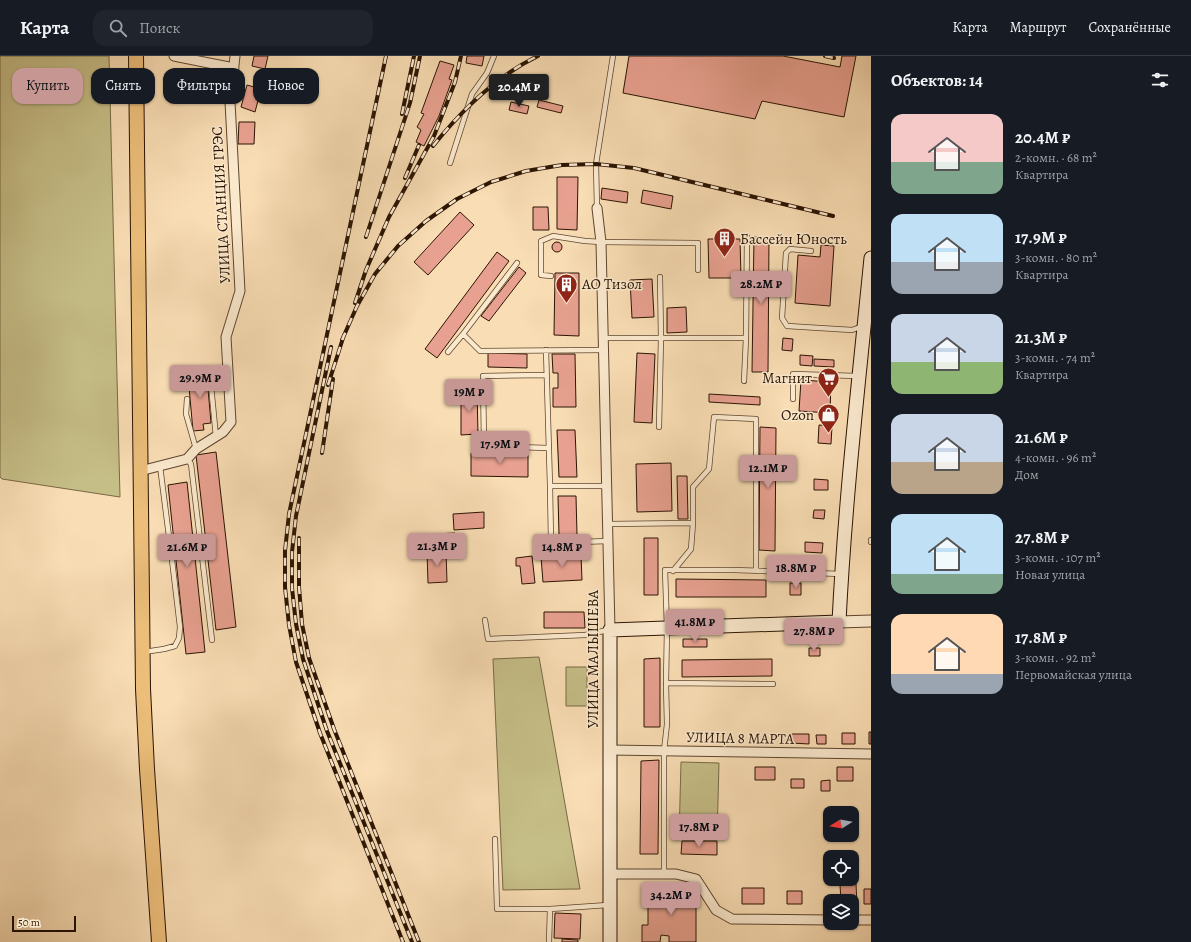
<!DOCTYPE html>
<html lang="ru">
<meta charset="utf-8">
<style>
body{margin:0;font-family:Alegreya,serif;background:#20242c;color:#f1f3f6;height:100vh;display:flex;flex-direction:column;font-size:15px;white-space:nowrap}
*{box-sizing:border-box;margin:0}
p{font-size:13px;color:#9ea1a6}
.icon{flex:none;width:22px;height:22px;fill:none;stroke:currentColor;stroke-width:2;stroke-linecap:round;stroke-linejoin:round}
.map{position:relative;flex:1;overflow:hidden}
.drawer{display:flex;flex-direction:column;background:#171b24;width:320px}
.drawer>*{flex:none}
.hud{position:absolute;left:12px;top:12px;width:380px;height:36px;display:flex;gap:8px}
.needle{width:26px;rotate:259deg}
.tools{position:absolute;left:823px;top:750px;display:grid;gap:8px}
.tools a{display:grid;place-items:center;width:36px;height:36px;border-radius:8px;background:#171b24;box-shadow:0 1px 3px #0004;font-size:20px}
.scale{position:absolute;left:12px;bottom:10px;width:64px;box-sizing:border-box;padding-left:4px;border:2px solid #2b1402;border-top:0;font-size:11px;line-height:14px;white-space:nowrap;color:#2b1402;-webkit-text-stroke:3px #fbe9ce;paint-order:stroke}
.price{position:absolute;translate:-50% -34px;padding:0 9px;border-radius:4px;background:#c59692;color:#111;font-size:13px;line-height:26px;filter:drop-shadow(0 1px 2px #0008)}
.price::after{content:'';position:absolute;left:50%;top:24px;width:12px;height:9px;margin-left:-6px;background:inherit;clip-path:polygon(0 0,100% 0,50% 100%)}
.price.active{background:#222;color:#fff}
ul{padding:0;list-style:none}
li{display:flex;align-items:center;gap:12px;height:100px;padding:0 20px}
li span{display:grid;place-items:center;flex:none;width:112px;height:80px;border-radius:12px;color:#555}
li>.icon{margin-inline-start:auto}
span .icon{width:48px;height:48px;fill:#fffc;stroke-width:1}
li b{font-size:17px}
h2{display:flex;justify-content:space-between;align-items:center;height:48px;padding:0 20px;font-size:17px}
.tag{padding:0 14px;border-radius:12px;background:#171b24;box-shadow:0 1px 3px #0004;font-size:14px;line-height:36px}
.tag.active{background:#c59692;color:#111}
header{display:flex;align-items:center;gap:24px;box-sizing:border-box;height:56px;padding:0 20px;background:#171b24;border-bottom:1px solid #363941}
header strong{font-size:19px}
nav{display:flex;gap:22px;margin-inline-start:auto;font-size:14px}
.search{width:280px;height:36px;background:#20242c;display:flex;align-items:center;gap:10px;box-sizing:border-box;padding:0 14px;border-radius:12px;color:#9ea1a6;font-size:15px}
main{display:flex;flex:1;min-height:0}
.map>svg:first-child{display:block}
.green{fill:#c6be87;stroke:#786944}
.building{fill:#e8a190;stroke:#2b1402}
.lines{fill:none;stroke-linecap:round;stroke-linejoin:round}
.service-casing{stroke:#5e462e;stroke-width:6}
.minor-casing{stroke:#5e462e;stroke-width:11}
.tertiary-casing{stroke:#5e462e;stroke-width:13}
.secondary-casing{stroke:#2b1402;stroke-width:15}
.primary-casing{stroke:#2b1402;stroke-width:16}
.service{stroke:#fbe9ce;stroke-width:4.5}
.minor{stroke:#fbe9ce;stroke-width:9}
.tertiary{stroke:#fbe9ce;stroke-width:11}
.secondary{stroke:#fbe9ce;stroke-width:13}
.primary{stroke:#ecbe7a;stroke-width:14}
.rail-casing{stroke:#2b1402;stroke-width:4}
.rail{stroke:#fbe9ce;stroke-width:2.5;stroke-dasharray:8;stroke-linecap:butt}
.labels{text-anchor:middle;stroke-width:3;stroke-linejoin:round;paint-order:stroke}
.street-label{font-size:15px;fill:#2b1402;stroke:#fbe9ce}
.poi-label{font-size:15px;fill:#2b1402;stroke:#fbe9ce;text-anchor:start}
</style>
<header>
<strong>Карта</strong>
<div class="search"><svg class="icon" aria-label="search" viewBox="0 0 24 24"><circle cx="10" cy="10" r="6"/><path d="M15 15l6 6"/></svg>Поиск</div>
<nav><a>Карта</a><a>Маршрут</a><a>Сохранённые</a></nav>
</header>
<main>
<div class="map">
<svg width="871" height="886" viewBox="0 0 871 886">
<rect width="100%" height="100%" fill="#f9ddb4"/>
<filter id="stains"><feTurbulence type="fractalNoise" baseFrequency=".005" numOctaves="4"/><feColorMatrix values="0 0 0 0 .2 0 0 0 0 .09 0 0 0 0 .02 0 0 0 .5 -.17"/></filter>
<radialGradient id="worn" r=".72"><stop offset=".6" stop-color="#630" stop-opacity="0"/><stop offset="1" stop-color="#630" stop-opacity=".3"/></radialGradient>
<path class="green" d="M0,0H109L120,441L2,423L0,421Z
M539,601L580,833L503,834L493,603Z
M566,611H587V650H566Z
M681,706L719,707L717,783L679,782Z"/>
<path class="building" d="M254,0H268L265,13L252,10Z
M467,0H484L482,10L466,7Z
M629,0H783L840,11L842,0H856L844,61L762,45L755,63L623,37Z
M440,5L454,9L449,23L452,24L439,60L424,90L416,86L421,74L417,71L424,58L421,57Z
M247,29L261,33L255,56L241,51Z
M539,44L563,50L561,57L537,51Z
M511,46L529,50L527,58L509,54Z
M239,66H255L254,88H238Z
M557,121H578L577,174L557,173Z
M602,132L628,136L627,147L601,143Z
M643,134L673,140L671,153L641,147Z
M533,151H548L549,174H533Z
M460,156L474,169L428,219L414,206Z
M754,181L769,182L768,316H752Z
M708,183H740L741,222H709Z
M552 191a5 5 0 1 1 10 0a5 5 0 1 1-10 0Z
M821,189L834,190L830,250L795,247L798,199L820,201Z
M497,196L509,205L437,302L425,293Z
M519,211L526,217L489,265L481,260Z
M555,217H579V280L554,279Z
M652,223L654,261L632,262L630,224Z
M686,251L687,276L667,277V252Z
M783,282L793,283L792,295L782,294Z
M488,297L527,298V312L488,311Z
M637,297L655,298L652,367L634,366Z
M552,298H575L576,351H553V332H558V317H553Z
M800,299L813,300L812,310L800,309Z
M814,303L834,304V311L814,310Z
M206,310L211,367L203,368L204,374L193,375L188,320L197,319L196,311Z
M801,324L831,326L830,357L799,355Z
M461,335H477L478,378L461,379Z
M709,338L760,341V349L709,346Z
M819,369L832,370L831,388L818,387Z
M760,371L776,372L775,495L759,494Z
M557,374H575L577,421H559Z
M216,396L236,571L216,574L196,399Z
M471,397H528V421L471,420Z
M671,407L672,455L637,456L636,408Z
M677,420H687L688,463H678Z
M814,423L828,424V434H814Z
M187,426L205,596L186,598L168,429Z
M558,440H576L577,479H559Z
M814,454H825L824,463L813,462Z
M484,456V472L454,474L453,458Z
M455,477V492L415,494L414,479Z
M644,482H658V539H644Z
M805,486L823,487L822,497L805,496Z
M446,495L447,526L428,527L427,496Z
M581,499L582,524L543,526L541,501Z
M532,500L535,527L522,528L520,510H516V502Z
M676,523L766,524V541H676Z
M790,527H801V539H790Z
M544,556H584L585,572H544Z
M683,583H707V591H683Z
M809,592H820V600H809Z
M660,602V671H644V603Z
M772,603V620L682,621V604Z
M869,676H871V688H869Z
M842,677H855V688H842Z
M791,678H809V688L791,687Z
M816,679H826V688H817Z
M659,704L658,798H640L641,705Z
M755,711H775V724H755Z
M837,711H853V725H837Z
M791,723H804V732H791Z
M830,724V735H821V725Z
M682,785H717V799L681,798Z
M856,828L857,848H852V845H841L840,829Z
M658,829H677V837H696V886H669V880L661,879L660,886H642V869H648V838H658Z
M742,832H764V848H742Z
M864,833H871V848H864Z
M787,835H802V848H787Z
M555,857L581,858L580,883L554,882Z
M562,883L578,884V886H562Z"/>
<g class="lines">
<defs>
<path id="service" d="M450,107L472,38L487,17L494,0
M597,152L596,108L613,0
M811,195L790,193L786,197L782,262L787,270L852,274L863,270
M551,220L541,219V185L553,180L585,185L601,186L698,187V214
M463,278L480,295L604,294
M604,282H746L744,325
M746,282L747,181
M546,294L550,430H607
M448,296L463,278L517,207
M210,319L216,381
M546,319L483,320L484,390L548,392
M187,343L186,358L196,393
M793,343V318L857,320
M659,371L661,282L660,221
M187,403L191,408L212,584
M550,430L551,487L608,485
M693,467V431L709,413L714,361L756,363V515
M608,468L693,467L691,493L673,515
M871,486V484
M485,564L488,583L585,579L608,574
M144,596L164,593L175,590L179,582L180,571L172,504L160,410
M773,628L666,627L667,572L665,514H734L841,518
M495,783L497,853H550
M664,818V695L667,668L666,629
M549,886L550,853L608,849"/>
<path id="minor" d="M174,0L234,12
M597,152L601,186L610,574
M140,415L187,403L196,393L223,376L231,366L226,281L240,235L230,46L235,0
M609,694L871,698
M610,818H676L696,823L716,854L732,863L830,864
M852,864H871"/>
<path id="tertiary" d="M839,566L871,565"/>
<path id="secondary" d="M610,886V574L839,566C845,444 859,323 871,202"/>
<path id="primary" d="M136,0L143,633L147,713L159,886"/>
</defs>
<use href="#service" class="service-casing"/>
<use href="#minor" class="minor-casing"/>
<use href="#tertiary" class="tertiary-casing"/>
<use href="#secondary" class="secondary-casing"/>
<use href="#primary" class="primary-casing"/>
<use href="#service" class="service"/>
<use href="#minor" class="minor"/>
<use href="#tertiary" class="tertiary"/>
<use href="#secondary" class="secondary"/>
<use href="#primary" class="primary"/>
<defs>
<path id="rail" d="M386,0L289,458L285,495V531L289,569L296,606L320,677L403,886
M825,0L834,2
M402,58L414,0
M433,90C462,54 496,20 538,0
M405,122L419,89
M366,181L410,47L420,0
M355,247L366,214L389,161L434,80L455,26L461,0
M342,284L357,250L375,218L398,190L426,165L457,143L491,126L526,115L562,109L596,108L634,112L833,160
M331,291L296,460L292,496V532L296,568L303,603L327,675L412,886
M328,329L344,279
M322,397L333,323
M299,482V531L302,568L309,602L334,673L419,886"/>
</defs>
<use href="#rail" class="rail-casing"/>
<use href="#rail" class="rail"/>
</g>
<defs>
<symbol id="building-pin" viewBox="-11 -11 22 30"><path d="M0 17L-7.5 6A9.5 9.5 0 1 1 7.5 6Z" fill="#8f2418" stroke="#fbe9ce"/><path d="M-4-6H4V6H1V3H-1V6H-4ZM-2.5-4.3h1.7v1.8h-1.7ZM.8-4.3h1.7v1.8H.8ZM-2.5-1h1.7V.8h-1.7ZM.8-1h1.7V.8H.8Z" fill="#fff"/></symbol>
<symbol id="supermarket-pin" viewBox="-11 -11 22 30"><path d="M0 17L-7.5 6A9.5 9.5 0 1 1 7.5 6Z" fill="#8f2418" stroke="#fbe9ce"/><path d="M-6-5.5h2.5l.6 2H6L4.5 2H-2.5L-4.4-4H-6ZM-1.5 3.2a1.3 1.3 0 1 0 .1 0ZM3 3.2a1.3 1.3 0 1 0 .1 0Z" fill="#fff"/></symbol>
<symbol id="shop-pin" viewBox="-11 -11 22 30"><path d="M0 17L-7.5 6A9.5 9.5 0 1 1 7.5 6Z" fill="#8f2418" stroke="#fbe9ce"/><path d="M-5-2.5h2.3a2.7 3.5 0 0 1 5.4 0H5L5.5 6h-11ZM-1.5-2.5h3a1.5 2.3 0 0 0-3 0Z" fill="#fff"/></symbol>
</defs>
<g fill-rule="evenodd">
<use href="#building-pin" x="712" y="170" width="25" height="34"/>
<use href="#building-pin" x="554" y="216" width="25" height="34"/>
<use href="#supermarket-pin" x="816" y="310" width="25" height="34"/>
<use href="#shop-pin" x="816" y="346" width="25" height="34"/>
</g>
<g class="labels">
<g class="street-label">
<text transform="translate(221 149) rotate(-93)" y="5">УЛИЦА СТАНЦИЯ ГРЭС</text>
<text transform="translate(593 603) rotate(-90)" y="5">УЛИЦА МАЛЫШЕВА</text>
<text transform="translate(740 682) rotate(1)" y="5">УЛИЦА 8 МАРТА</text>
</g>
<g class="poi-label">
<text x="740" y="188">Бассейн Юность</text>
<text x="582" y="233">АО Тизол</text>
<text x="812" y="327" text-anchor="end">Магнит</text>
<text x="814" y="364" text-anchor="end">Ozon</text>
</g>
</g>
<rect width="100%" height="100%" filter="url(#stains)"/>
<rect width="100%" height="100%" fill="url(#worn)"/>
</svg>
<div class="tools">
<a><svg class="needle" viewBox="-14 -14 28 28"><path d="M0-13l5 13h-10z" fill="#e53935"/><path d="M0 13l5-13h-10z" fill="#9ea1a6"/></svg></a>
<a><svg class="icon" aria-label="locate" viewBox="0 0 24 24"><circle cx="12" cy="12" r="6"/><path d="M12 2v4M12 18v4M2 12h4M18 12h4"/></svg></a>
<a><svg class="icon" aria-label="layers" viewBox="0 0 24 24"><path d="M12 4l9 5-9 5-9-5zM3 14l9 5 9-5"/></svg></a>
</div>
<div class="scale">50 m</div>
<b class="price active" style="left:519px;top:52px">20.4M ₽</b>
<b class="price" style="left:761px;top:249px">28.2M ₽</b>
<b class="price" style="left:200px;top:343px">29.9M ₽</b>
<b class="price" style="left:469px;top:357px">19M ₽</b>
<b class="price" style="left:500px;top:409px">17.9M ₽</b>
<b class="price" style="left:768px;top:433px">12.1M ₽</b>
<b class="price" style="left:437px;top:511px">21.3M ₽</b>
<b class="price" style="left:187px;top:512px">21.6M ₽</b>
<b class="price" style="left:562px;top:512px">14.8M ₽</b>
<b class="price" style="left:796px;top:533px">18.8M ₽</b>
<b class="price" style="left:695px;top:587px">41.8M ₽</b>
<b class="price" style="left:814px;top:596px">27.8M ₽</b>
<b class="price" style="left:699px;top:792px">17.8M ₽</b>
<b class="price" style="left:671px;top:860px">34.2M ₽</b>
<div class="hud">
<a class="tag active">Купить</a>
<a class="tag">Снять</a>
<a class="tag">Фильтры</a>
<a class="tag">Новое</a>
</div>
</div>
<section class="drawer">
<h2>Объектов: 14<svg class="icon" aria-label="filters" viewBox="0 0 24 24"><path d="M4 7h16M4 17h16"/><circle cx="9" cy="7" r="2"/><circle cx="15" cy="17" r="2"/></svg></h2>
<ul>
<li><span style="background:linear-gradient(#f6c9c9 60%,#7fa58c 0)"><svg class="icon" aria-label="home" viewBox="0 0 24 24"><path d="M3 11l9-7 9 7M6 9v11h12V9"/></svg></span><div><b>20.4M ₽</b><p>2-комн. · 68 m²</p><p>Квартира</p></div></li>
<li><span style="background:linear-gradient(#bfe0f5 60%,#9aa5b1 0)"><svg class="icon" aria-label="home" viewBox="0 0 24 24"><path d="M3 11l9-7 9 7M6 9v11h12V9"/></svg></span><div><b>17.9M ₽</b><p>3-комн. · 80 m²</p><p>Квартира</p></div></li>
<li><span style="background:linear-gradient(#c9d6e8 60%,#8fb573 0)"><svg class="icon" aria-label="home" viewBox="0 0 24 24"><path d="M3 11l9-7 9 7M6 9v11h12V9"/></svg></span><div><b>21.3M ₽</b><p>3-комн. · 74 m²</p><p>Квартира</p></div></li>
<li><span style="background:linear-gradient(#c9d6e8 60%,#b9a48a 0)"><svg class="icon" aria-label="home" viewBox="0 0 24 24"><path d="M3 11l9-7 9 7M6 9v11h12V9"/></svg></span><div><b>21.6M ₽</b><p>4-комн. · 96 m²</p><p>Дом</p></div></li>
<li><span style="background:linear-gradient(#bfe0f5 75%,#7fa58c 0)"><svg class="icon" aria-label="home" viewBox="0 0 24 24"><path d="M3 11l9-7 9 7M6 9v11h12V9"/></svg></span><div><b>27.8M ₽</b><p>3-комн. · 107 m²</p><p>Новая улица</p></div></li>
<li><span style="background:linear-gradient(#ffd9b3 75%,#9aa5b1 0)"><svg class="icon" aria-label="home" viewBox="0 0 24 24"><path d="M3 11l9-7 9 7M6 9v11h12V9"/></svg></span><div><b>17.8M ₽</b><p>3-комн. · 92 m²</p><p>Первомайская улица</p></div></li>
</ul>
</section>
</main>
